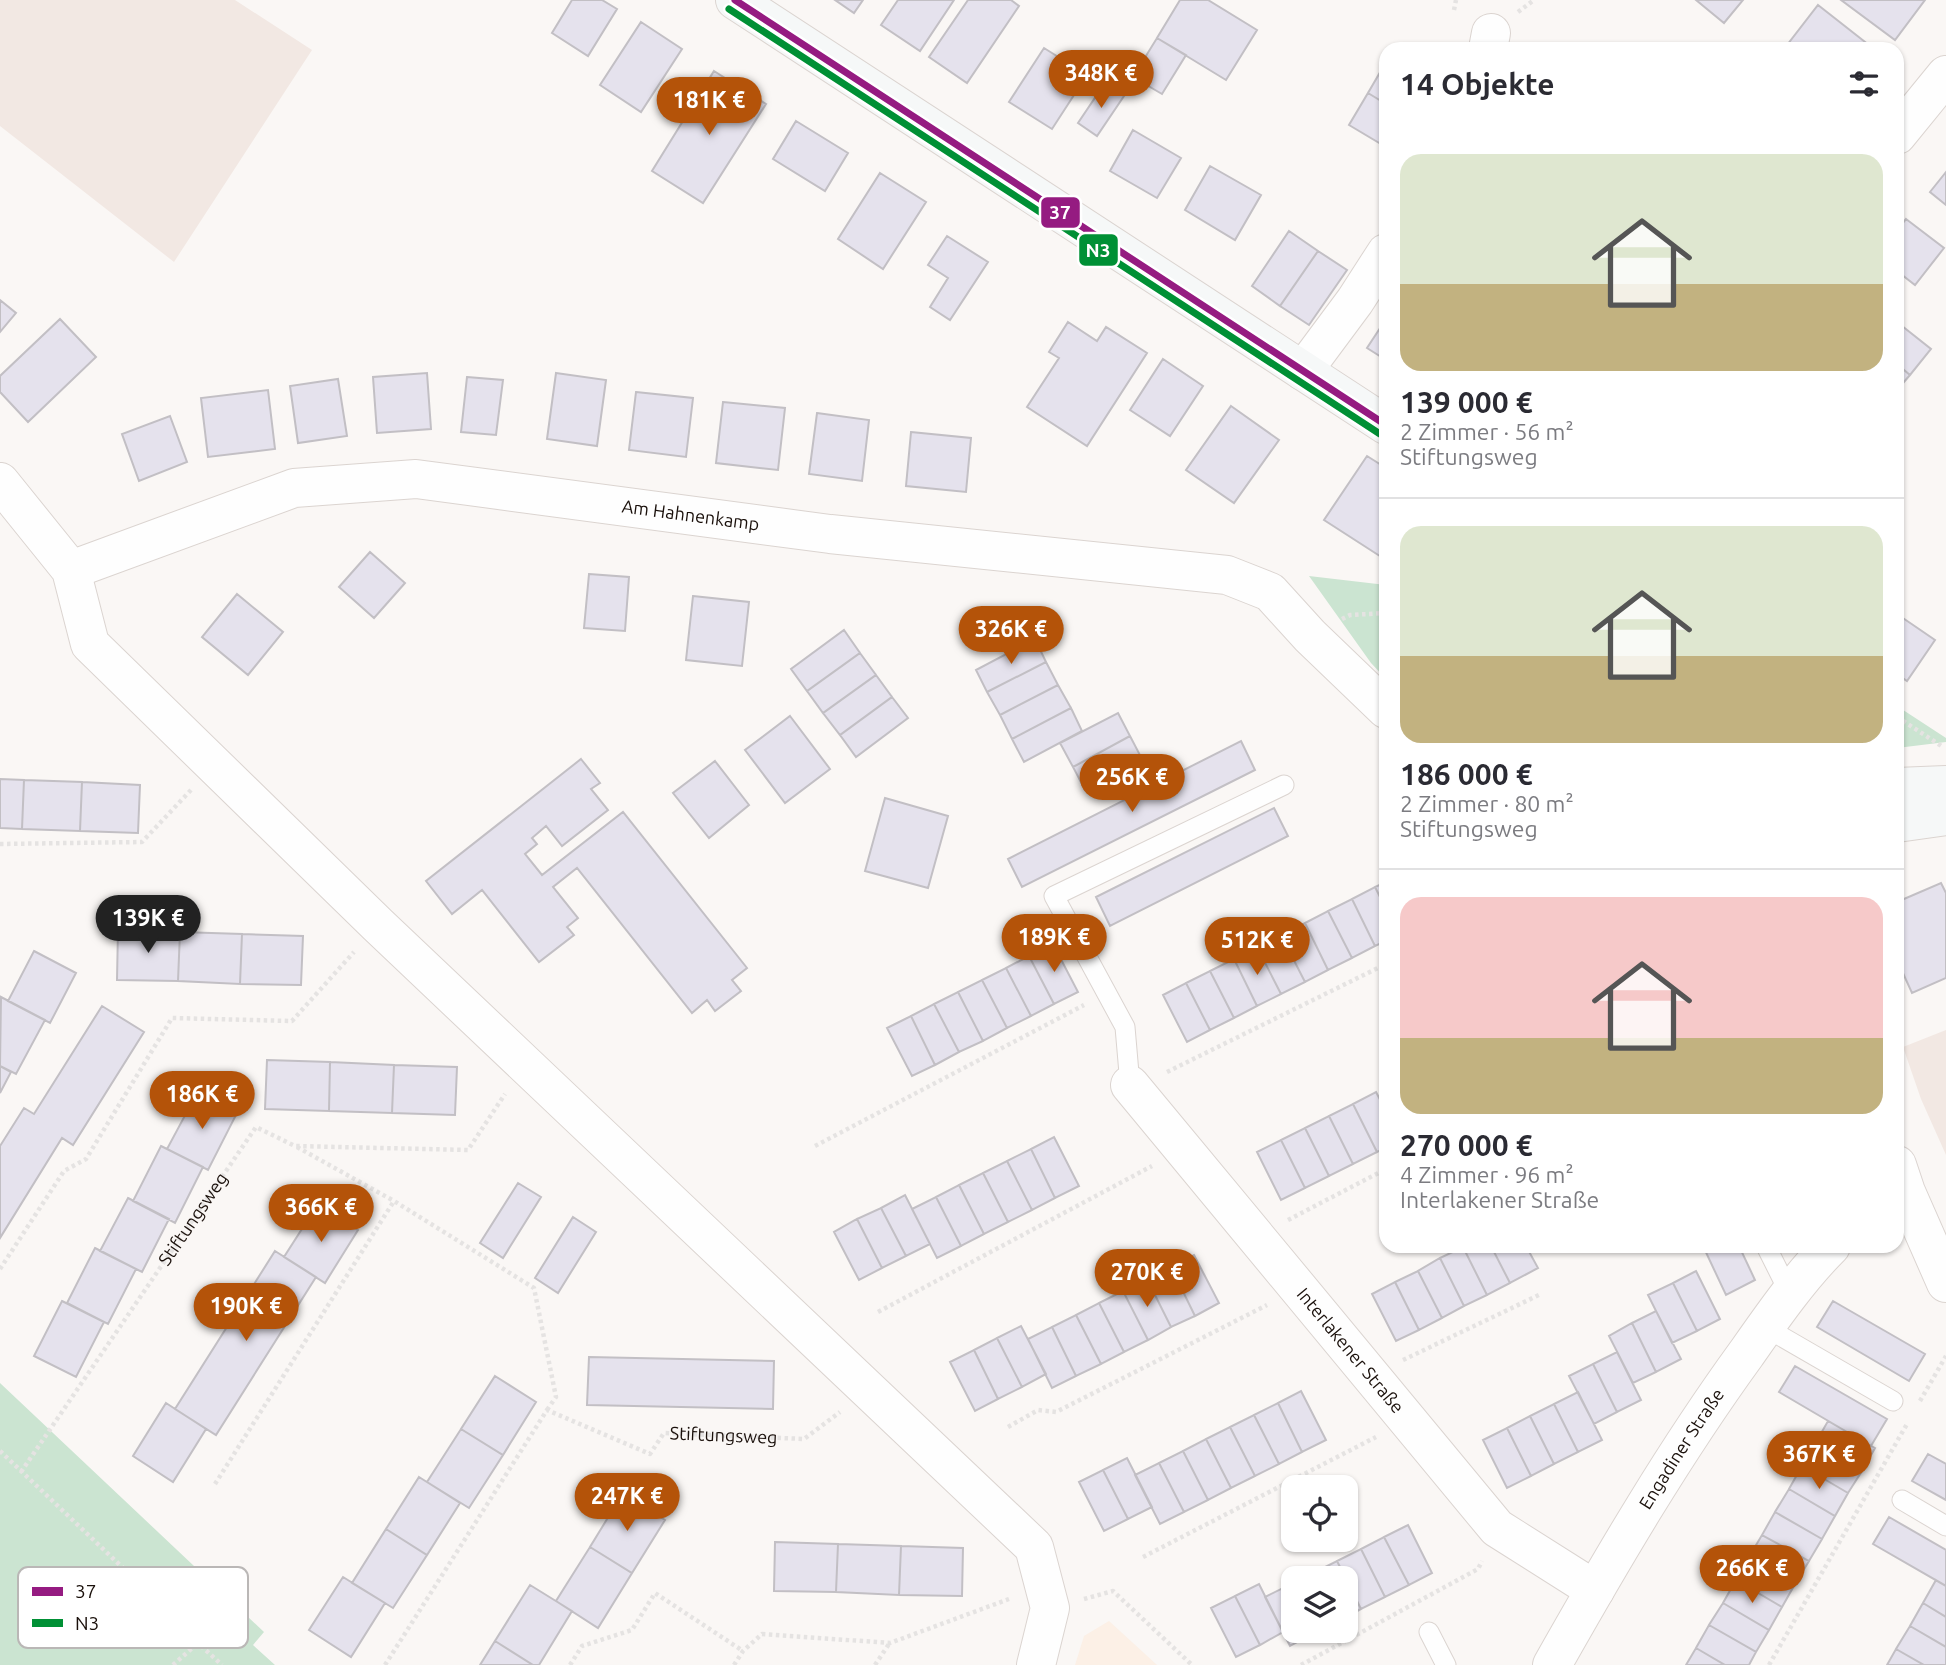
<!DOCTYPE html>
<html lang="de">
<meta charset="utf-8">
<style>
body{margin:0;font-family:Ubuntu,sans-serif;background:#f7f7f7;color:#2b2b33;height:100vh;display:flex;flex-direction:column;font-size:26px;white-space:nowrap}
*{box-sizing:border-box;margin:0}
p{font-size:23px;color:#7c7c81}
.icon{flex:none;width:38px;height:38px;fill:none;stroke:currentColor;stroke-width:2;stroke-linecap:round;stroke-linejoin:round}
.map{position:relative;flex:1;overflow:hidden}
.panel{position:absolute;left:1379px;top:42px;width:525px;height:1211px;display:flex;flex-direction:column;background:#fff;border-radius:21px;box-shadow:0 2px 5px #0004}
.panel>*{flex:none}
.tools{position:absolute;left:1281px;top:1475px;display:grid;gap:14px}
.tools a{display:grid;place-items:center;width:77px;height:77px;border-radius:14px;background:#fff;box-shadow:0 2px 5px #0004;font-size:35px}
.price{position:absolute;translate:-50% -60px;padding:0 16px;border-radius:24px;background:#b45309;color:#fff;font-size:23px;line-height:46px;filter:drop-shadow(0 2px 4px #0008)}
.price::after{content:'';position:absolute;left:50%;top:42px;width:21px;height:16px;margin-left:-10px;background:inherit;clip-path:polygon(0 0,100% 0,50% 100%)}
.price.active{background:#222;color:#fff}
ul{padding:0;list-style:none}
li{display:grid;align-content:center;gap:14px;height:371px;padding:0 21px}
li+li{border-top:2px solid #e1e1e2}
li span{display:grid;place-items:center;height:217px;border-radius:21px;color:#555}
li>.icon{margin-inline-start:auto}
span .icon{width:126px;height:126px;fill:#fffc;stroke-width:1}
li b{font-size:30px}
h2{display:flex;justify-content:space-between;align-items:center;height:84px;padding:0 21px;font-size:30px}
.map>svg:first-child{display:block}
.built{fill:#f2e8e3}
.education{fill:#fcf0e6}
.green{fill:#cbe4d1}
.building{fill:#e5e2ed;stroke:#c2bfc4;stroke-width:2}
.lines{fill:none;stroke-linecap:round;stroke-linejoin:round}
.lane-casing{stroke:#dbd4d0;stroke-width:21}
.street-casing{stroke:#dbd4d0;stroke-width:40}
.secondary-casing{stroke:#dbd4d0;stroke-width:40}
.path{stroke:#e5e3e2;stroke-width:4.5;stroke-dasharray:3.5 3.5;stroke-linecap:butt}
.lane{stroke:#fefefe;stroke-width:19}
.street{stroke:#fefefe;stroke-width:38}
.secondary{stroke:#f6f8f8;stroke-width:38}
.bus-1-casing{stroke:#fff;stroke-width:12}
.bus-2-casing{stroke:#fff;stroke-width:12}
.bus-1{stroke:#951b81;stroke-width:7}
.bus-2{stroke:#009035;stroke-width:7}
.labels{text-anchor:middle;stroke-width:5;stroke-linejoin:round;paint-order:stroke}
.street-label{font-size:18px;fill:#1a100b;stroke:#fff}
.key{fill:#fff;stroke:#bab7b6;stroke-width:2}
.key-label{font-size:19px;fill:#1a100b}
.line-badge{stroke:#fff;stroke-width:2.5}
.badge-label{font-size:19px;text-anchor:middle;font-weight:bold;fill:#fff}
</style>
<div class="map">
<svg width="1946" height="1665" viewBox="0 0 1946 1665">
<rect width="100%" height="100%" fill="#faf7f5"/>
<path class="built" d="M0,0H235L312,50L174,262L0,126Z
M1946,1030V1155L1921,1099L1903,1047Z"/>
<path class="education" d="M1109,1621L1157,1665H1075L1084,1636Z"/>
<path class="green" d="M1309,576L1386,585V679L1371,663Z
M1897,706L1946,738V742L1897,748Z
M0,1383L264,1632L253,1645L275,1665H0Z"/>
<path class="building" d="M572,0H602L617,9L588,56L552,33Z
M835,0H863L854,13Z
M898,0H954L920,51L881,25Z
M968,0H1011L1019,6L967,83L929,57Z
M1180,0H1208L1257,30L1226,80L1157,38Z
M1696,0H1743L1724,23Z
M1841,0H1925L1895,40Z
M1818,5L1874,49H1784Z
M641,22L682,49L641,112L600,85Z
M1157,38L1186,55L1162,94L1133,77Z
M1044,48L1087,75L1052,129L1009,102Z
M1386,62V104L1368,93Z
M714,71L766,104L703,203L652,171Z
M1105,83L1124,96L1097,136L1078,123Z
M1368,93L1386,104V147L1349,125Z
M796,121L848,153L825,191L773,159Z
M1133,130L1181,158L1157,198L1110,171Z
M1210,166L1261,195L1235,240L1185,210Z
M1946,172V205L1930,192Z
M880,173L926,202L883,269L838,239Z
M1906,219L1944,248L1915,285L1897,271V230Z
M1289,231L1318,251L1280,306L1252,286Z
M947,236L988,262L950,320L930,307L948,278L928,265Z
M1318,251L1347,270L1309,325L1280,306Z
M0,300L16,313L0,332Z
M60,319L96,357L28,422L0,392V376Z
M1386,319V360L1367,348Z
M1068,322L1097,341L1106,327L1147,353L1087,446L1027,407L1059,358L1049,352Z
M1897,322L1931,349L1910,375L1897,364Z
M1163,359L1203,386L1170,436L1130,410Z
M1897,364L1910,375L1897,390Z
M427,373L431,429L377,433L373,377Z
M556,373L606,380L597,446L547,439Z
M467,377L503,380L496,435L461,432Z
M338,379L347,436L298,443L290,386Z
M268,390L275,449L208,457L201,398Z
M636,392L693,398L686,457L629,450Z
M723,402L785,408L778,470L716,463Z
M1231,406L1279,440L1234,503L1186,470Z
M817,413L869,420L862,481L809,474Z
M170,416L187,462L139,481L122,434Z
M911,432L971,438L966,492L906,486Z
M1367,456L1386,468V560L1324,520Z
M370,552L405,583L374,618L339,587Z
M589,574L629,577L625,631L584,628Z
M237,594L283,632L248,675L202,637Z
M693,596L749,602L742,666L686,660Z
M1897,614L1935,640L1907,681L1897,674Z
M844,630L860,653L807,691L791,669Z
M1035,639L1046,662L987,692L976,670Z
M860,653L876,675L823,713L807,691Z
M1046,662L1058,685L1000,715L987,692Z
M876,675L892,697L840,735L823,713Z
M1058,685L1071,708L1012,739L1000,715Z
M892,697L908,718L856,757L840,735Z
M1071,708L1082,731L1024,762L1012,739Z
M1118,713L1130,736L1073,767L1060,743Z
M790,716L830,769L785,803L745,750Z
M1130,736L1142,759L1085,790L1073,767Z
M1241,741L1255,770L1022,887L1008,859Z
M581,759L600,783L591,789L608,810L562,846L546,826L532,838L537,844L525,854L542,875L623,812L747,968L732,980L741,991L715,1011L707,1000L692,1013L577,868L553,887L578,918L567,927L574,935L539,962L482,890L452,914L426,881Z
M715,761L749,805L709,838L673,793Z
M0,779L24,780L22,829L0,828Z
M24,780L82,782L80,831L22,829Z
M82,782L140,785L138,833L80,831Z
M885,798L948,816L928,888L865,871Z
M1274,808L1288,836L1110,926L1096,897Z
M1386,882V909L1375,887Z
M1941,883L1946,893V978L1912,993L1897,960V902Z
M1375,887L1386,909V941L1375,946L1352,899Z
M1352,899L1375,946L1352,958L1328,911Z
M1328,911L1352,958L1328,970L1305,923Z
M1305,923L1328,970L1305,982L1281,935Z
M118,929L180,932L178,981L117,980Z
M180,932L242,934L240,984L178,981Z
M242,934L303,936L301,985L240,984Z
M1281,935L1305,982L1281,994L1257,947Z
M1053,944L1078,992L1054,1004L1029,956Z
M1257,947L1281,994L1257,1006L1234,959Z
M34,951L76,973L50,1023L8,1001Z
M1029,956L1054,1004L1031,1016L1006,968Z
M1234,959L1257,1006L1234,1018L1210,971Z
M1006,968L1031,1016L1007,1028L982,980Z
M1210,971L1234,1018L1210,1030L1186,983Z
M982,980L1007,1028L983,1041L958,992Z
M1186,983L1210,1030L1187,1042L1163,995Z
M958,992L983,1041L959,1052L934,1004Z
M1,997L45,1020L16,1074L0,1066Z
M934,1004L959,1052L935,1065L911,1016Z
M102,1006L144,1032L73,1145L62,1138L0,1238V1146L24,1108L34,1114Z
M911,1016L935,1065L912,1076L887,1028Z
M267,1060L330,1062L329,1111L265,1109Z
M330,1062L394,1065L392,1113L329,1111Z
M394,1065L457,1067L455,1115L392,1113Z
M0,1066L11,1072L0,1093Z
M1376,1092L1386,1111V1147L1377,1152L1353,1104Z
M197,1093L237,1113L208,1170L167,1149Z
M1353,1104L1377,1152L1353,1164L1329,1116Z
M1329,1116L1353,1164L1329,1176L1305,1128Z
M1305,1128L1329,1176L1305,1188L1281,1140Z
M1054,1137L1079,1186L1055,1198L1031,1149Z
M1281,1140L1305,1188L1281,1200L1257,1152Z
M161,1146L203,1167L175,1223L133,1201Z
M1031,1149L1055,1198L1032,1210L1007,1161Z
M1007,1161L1032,1210L1008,1222L983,1173Z
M983,1173L1008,1222L984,1234L959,1185Z
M518,1183L541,1197L503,1258L480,1243Z
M959,1185L984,1234L961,1246L936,1197Z
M905,1195L930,1244L906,1256L881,1208Z
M936,1197L961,1246L937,1258L912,1209Z
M128,1198L169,1219L142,1272L100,1251Z
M318,1204L358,1230L325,1283L284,1257Z
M881,1208L906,1256L882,1268L857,1219Z
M573,1217L596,1232L558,1293L535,1278Z
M857,1219L882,1268L859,1280L834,1232Z
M1465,1246H1491L1510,1283L1487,1295L1463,1247Z
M1491,1246H1526L1538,1268L1510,1283Z
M1703,1246H1739L1755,1280L1726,1295Z
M1463,1247L1487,1295L1464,1306L1440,1258Z
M95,1248L136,1269L108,1324L67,1303Z
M275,1251L316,1277L216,1435L175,1409Z
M1194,1255L1219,1303L1195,1316L1171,1267Z
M1440,1258L1464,1306L1442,1318L1418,1271Z
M1171,1267L1195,1316L1171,1327L1147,1279Z
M1418,1271L1442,1318L1419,1330L1395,1282Z
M1696,1271L1720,1319L1697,1331L1673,1283Z
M1147,1279L1171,1327L1148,1340L1123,1291Z
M1395,1282L1419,1330L1396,1341L1372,1294Z
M1673,1283L1697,1331L1672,1343L1648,1295Z
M1123,1291L1148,1340L1124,1352L1099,1303Z
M62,1301L104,1322L76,1377L34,1356Z
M1833,1301L1925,1354L1909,1381L1817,1327Z
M1099,1303L1124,1352L1101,1364L1076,1315Z
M1656,1311L1681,1359L1656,1372L1632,1323Z
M1076,1315L1101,1364L1076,1376L1052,1327Z
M1632,1323L1656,1372L1633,1383L1609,1336Z
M1021,1326L1046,1374L1022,1387L997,1338Z
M1052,1327L1076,1376L1052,1388L1028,1339Z
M997,1338L1022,1387L998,1399L974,1350Z
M974,1350L998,1399L975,1411L950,1362Z
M1617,1352L1641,1400L1617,1412L1593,1364Z
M589,1357L774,1361L773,1409L587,1405Z
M1593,1364L1617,1412L1594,1424L1569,1376Z
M1795,1366L1887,1419L1871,1446L1779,1392Z
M495,1376L536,1402L503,1455L461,1429Z
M1301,1391L1326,1440L1302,1452L1278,1403Z
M1578,1392L1602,1440L1578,1452L1554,1404Z
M166,1403L206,1429L173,1482L133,1456Z
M1278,1403L1302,1452L1279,1464L1254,1415Z
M1554,1404L1578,1452L1554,1464L1530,1416Z
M1254,1415L1279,1464L1255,1476L1230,1427Z
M1530,1416L1554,1464L1531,1476L1507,1428Z
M1828,1421L1875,1448L1862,1471L1815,1444Z
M1230,1427L1255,1476L1231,1488L1206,1439Z
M1507,1428L1531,1476L1507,1488L1483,1440Z
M461,1429L503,1455L469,1508L427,1482Z
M1206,1439L1231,1488L1208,1500L1183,1451Z
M1815,1444L1862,1471L1848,1493L1802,1466Z
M1183,1451L1208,1500L1184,1512L1159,1463Z
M1928,1454L1946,1464V1500L1912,1481Z
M1127,1458L1152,1507L1128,1519L1103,1470Z
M1159,1463L1184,1512L1160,1524L1135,1475Z
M1802,1466L1848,1493L1835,1516L1789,1489Z
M1103,1470L1128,1519L1104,1531L1079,1482Z
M419,1477L460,1503L427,1555L386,1529Z
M1789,1489L1835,1516L1822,1539L1775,1512Z
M623,1493L665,1520L632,1573L590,1547Z
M1775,1512L1822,1539L1809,1561L1762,1535Z
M1889,1517L1946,1550V1586L1873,1544Z
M1408,1525L1432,1573L1409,1585L1384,1537Z
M386,1529L427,1555L393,1608L352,1583Z
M1762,1535L1809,1561L1795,1584L1749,1557Z
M1384,1537L1409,1585L1385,1597L1361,1549Z
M775,1542L838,1544L836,1592L774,1591Z
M838,1544L901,1546L899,1595L836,1592Z
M901,1546L963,1548L962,1596L899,1595Z
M590,1547L632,1573L598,1628L556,1601Z
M1361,1549L1385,1597L1361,1609L1337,1561Z
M1749,1557L1795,1584L1782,1607L1736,1580Z
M1337,1561L1361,1609L1346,1617V1578H1316L1313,1573Z
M343,1577L385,1603L351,1657L309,1630Z
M1736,1580L1782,1607L1769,1630L1723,1603Z
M1936,1580L1946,1586V1617L1923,1603Z
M1259,1584L1283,1632L1260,1645L1235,1596Z
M530,1585L572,1611L539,1665H533L495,1641Z
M1289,1585L1293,1593V1631H1312L1314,1633L1290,1646L1265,1597Z
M1235,1596L1260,1645L1236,1657L1211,1608Z
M1723,1603L1769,1630L1756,1652L1709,1625Z
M1923,1603L1946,1617V1647L1910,1626Z
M1709,1625L1756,1652L1749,1665H1725L1696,1648Z
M1910,1626L1946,1647V1665H1924L1896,1649Z
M495,1641L533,1665H480Z
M1696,1648L1725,1665H1686Z
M1896,1649L1924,1665H1887Z"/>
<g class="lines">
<defs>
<path id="lane" d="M1130,1085L1125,1027L1054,896L1284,785
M1766,1246L1790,1294
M1765,1327L1893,1401
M1902,1500L1946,1526
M1429,1632L1446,1665"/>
<g id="street">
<path d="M1488,49L1491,33"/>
<path d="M1897,135L1946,75"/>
<path d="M1303,371L1355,301L1386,253"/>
<path d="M0,482L71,570L90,644L378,925L1034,1547L1050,1608L1036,1665"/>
<path id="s3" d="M71,570L294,488L416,479L830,534L1227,575L1270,592L1310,636L1386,709"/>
<path id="s4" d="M1130,1085L1497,1528L1595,1590"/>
<path d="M1897,1165L1906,1192L1946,1283"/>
<path id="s5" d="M1552,1665C1612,1559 1674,1453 1746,1354C1772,1317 1799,1278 1831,1246"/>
</g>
<path id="secondary" d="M735,0L1386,425
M1897,787L1946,785
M1897,823L1946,816"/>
</defs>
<use href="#lane" class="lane-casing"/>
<use href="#street" class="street-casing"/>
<use href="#secondary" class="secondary-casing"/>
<g class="path">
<path d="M1454,10L1456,0"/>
<path d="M1518,12L1534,0"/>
<path d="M1342,619L1350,615L1386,613"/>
<path d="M1897,717L1943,747"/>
<path d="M0,844L142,842L191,790"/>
<path d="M1167,1072L1386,964"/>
<path d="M815,1146L1084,1005"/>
<path d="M297,1147L394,1201"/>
<path d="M1288,1220L1386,1169"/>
<path d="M0,1269L64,1171L86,1159L172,1018L292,1021L354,952"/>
<path d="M878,1312L1152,1166"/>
<path d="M1403,1360L1541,1294"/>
<path d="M1920,1401L1946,1356"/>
<path d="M1008,1427L1038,1410L1056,1412L1267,1305"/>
<path d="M0,1451L182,1624L198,1643L222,1665"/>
<path id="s1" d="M21,1472L256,1127L295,1146L468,1150L505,1094"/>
<path d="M215,1484L394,1201L534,1288L556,1397L547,1410"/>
<path d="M1143,1557L1376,1437"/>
<path d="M1084,1599L1113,1591L1192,1665"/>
<path d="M173,1665L198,1643"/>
<path id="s2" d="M385,1665L547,1410L650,1454L664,1433L804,1439L840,1412"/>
<path d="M570,1665L582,1646L632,1630L655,1593L743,1651"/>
<path d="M734,1665L743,1651L762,1634L890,1643L1009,1599"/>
<path d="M875,1665L889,1644"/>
<path d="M1301,1665L1478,1569L1482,1561"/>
<path d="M1769,1665L1907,1424"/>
</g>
<use href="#lane" class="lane"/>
<use href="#street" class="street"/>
<use href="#secondary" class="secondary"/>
<defs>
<path id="bus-1" d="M735,0L1386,425"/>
<path id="bus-2" d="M729,9L1380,434"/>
</defs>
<use href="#bus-1" class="bus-1-casing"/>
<use href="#bus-2" class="bus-2-casing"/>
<use href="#bus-1" class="bus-1"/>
<use href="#bus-2" class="bus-2"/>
</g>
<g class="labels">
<g class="street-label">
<text dy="6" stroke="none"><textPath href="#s3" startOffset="637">Am Hahnenkamp</textPath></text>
<text dy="6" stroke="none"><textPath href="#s1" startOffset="306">Stiftungsweg</textPath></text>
<text dy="6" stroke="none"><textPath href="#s4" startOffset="345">Interlakener Straße</textPath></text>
<text dy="6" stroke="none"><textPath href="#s2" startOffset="499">Stiftungsweg</textPath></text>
<text dy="6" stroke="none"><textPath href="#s5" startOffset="252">Engadiner Straße</textPath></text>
</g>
</g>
<rect x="18" y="1567" width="230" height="81" rx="10" class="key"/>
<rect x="32" y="1587" width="31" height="9" fill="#951b81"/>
<rect x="32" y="1619" width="31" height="8" fill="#009035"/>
<g class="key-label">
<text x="75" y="1598">37</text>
<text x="75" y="1630">N3</text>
</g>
<g class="line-badge">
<rect x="1040" y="196" width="41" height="33" rx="7" fill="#951b81"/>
<rect x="1078" y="233" width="41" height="34" rx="7" fill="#009035"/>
</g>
<g class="badge-label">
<text x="1060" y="219">37</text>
<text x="1098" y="257">N3</text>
</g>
</svg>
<div class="tools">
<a><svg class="icon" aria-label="locate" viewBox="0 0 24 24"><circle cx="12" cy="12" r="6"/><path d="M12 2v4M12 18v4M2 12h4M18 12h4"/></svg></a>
<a><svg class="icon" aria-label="layers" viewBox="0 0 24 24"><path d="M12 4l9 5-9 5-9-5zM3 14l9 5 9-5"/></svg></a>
</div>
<b class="price" style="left:1101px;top:110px">348K €</b>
<b class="price" style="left:709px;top:137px">181K €</b>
<b class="price" style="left:1011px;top:666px">326K €</b>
<b class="price" style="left:1132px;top:814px">256K €</b>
<b class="price active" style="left:148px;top:955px">139K €</b>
<b class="price" style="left:1054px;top:974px">189K €</b>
<b class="price" style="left:1257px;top:977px">512K €</b>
<b class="price" style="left:202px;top:1131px">186K €</b>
<b class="price" style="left:321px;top:1244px">366K €</b>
<b class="price" style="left:1147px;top:1309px">270K €</b>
<b class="price" style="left:246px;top:1343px">190K €</b>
<b class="price" style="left:1819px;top:1491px">367K €</b>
<b class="price" style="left:627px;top:1533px">247K €</b>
<b class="price" style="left:1752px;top:1605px">266K €</b>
<section class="panel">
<h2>14 Objekte<svg class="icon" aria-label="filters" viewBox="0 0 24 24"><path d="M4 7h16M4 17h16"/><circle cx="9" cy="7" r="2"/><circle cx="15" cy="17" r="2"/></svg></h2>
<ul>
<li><span style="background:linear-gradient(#dfe7d0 60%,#c2b280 0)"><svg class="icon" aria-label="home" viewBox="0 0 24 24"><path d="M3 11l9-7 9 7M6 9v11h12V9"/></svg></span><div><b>139 000 €</b><p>2 Zimmer · 56 m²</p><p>Stiftungsweg</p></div></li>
<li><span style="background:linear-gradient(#dfe7d0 60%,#c2b280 0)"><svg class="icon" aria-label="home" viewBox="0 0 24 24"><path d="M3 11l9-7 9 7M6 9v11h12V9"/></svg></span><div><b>186 000 €</b><p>2 Zimmer · 80 m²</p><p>Stiftungsweg</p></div></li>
<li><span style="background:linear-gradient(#f6c9c9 65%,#c2b280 0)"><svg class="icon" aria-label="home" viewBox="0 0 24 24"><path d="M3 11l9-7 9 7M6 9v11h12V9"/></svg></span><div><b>270 000 €</b><p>4 Zimmer · 96 m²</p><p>Interlakener Straße</p></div></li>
</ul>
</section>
</div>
